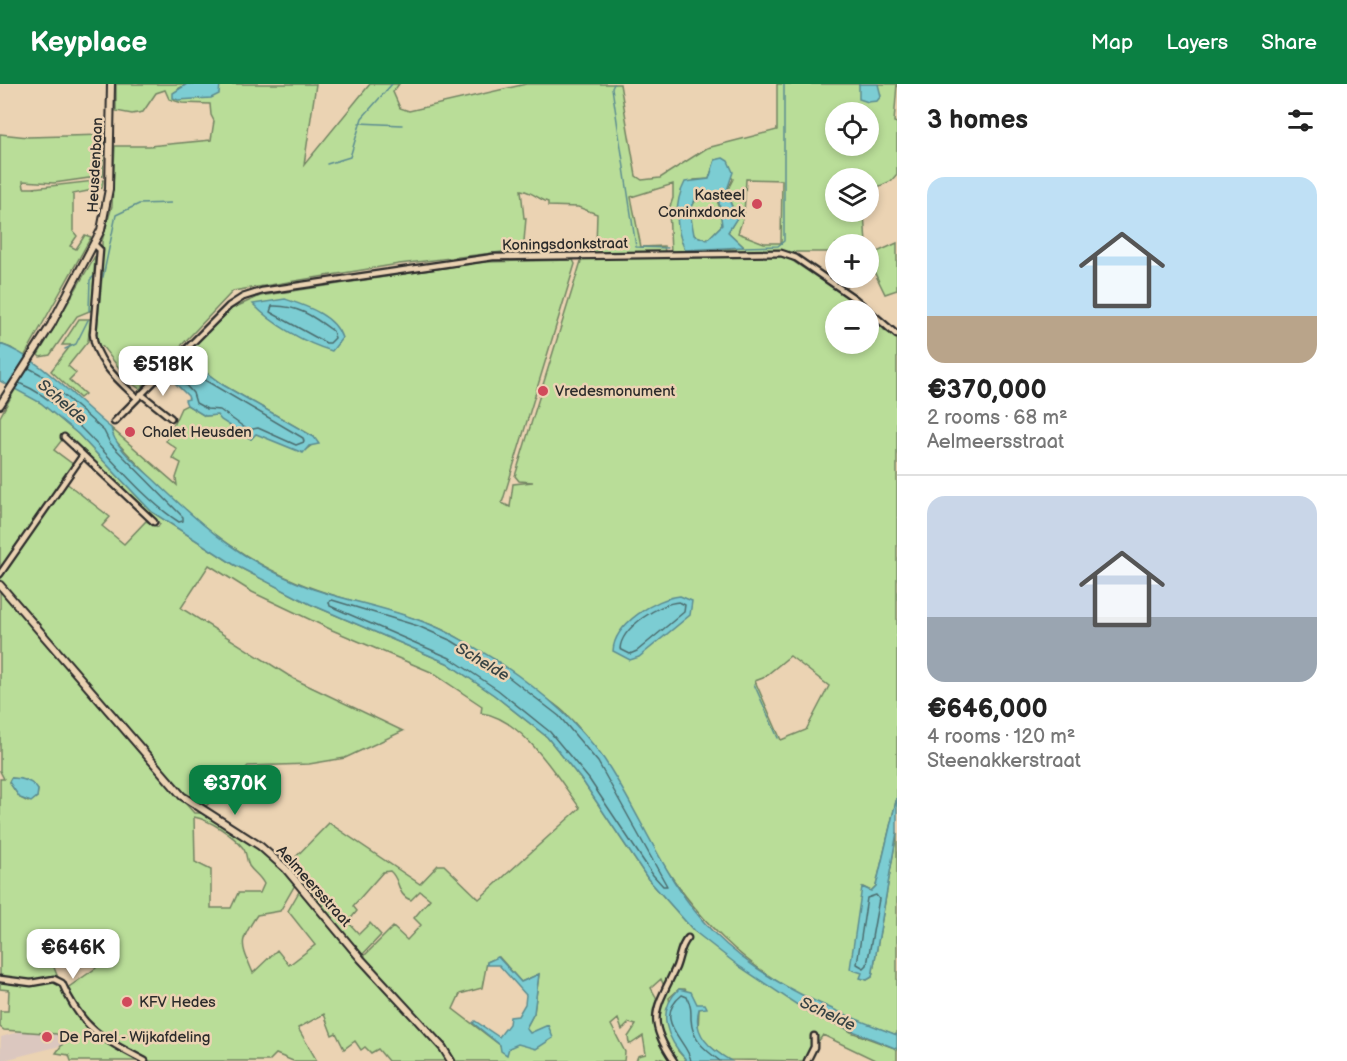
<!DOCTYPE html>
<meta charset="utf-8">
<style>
body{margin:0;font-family:"Balsamiq Sans",sans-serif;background:#f6f6f6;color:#222;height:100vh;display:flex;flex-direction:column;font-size:22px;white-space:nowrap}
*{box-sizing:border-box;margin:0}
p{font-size:20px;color:#767676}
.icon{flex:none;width:33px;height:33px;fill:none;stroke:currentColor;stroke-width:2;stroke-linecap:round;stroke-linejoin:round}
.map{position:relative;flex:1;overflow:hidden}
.side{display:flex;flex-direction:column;background:#fff;width:450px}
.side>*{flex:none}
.fabs{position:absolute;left:825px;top:18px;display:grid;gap:12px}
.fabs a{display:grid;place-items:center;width:54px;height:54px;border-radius:50%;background:#fff;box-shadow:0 3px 9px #0003;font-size:30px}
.price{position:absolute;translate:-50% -51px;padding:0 14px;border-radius:12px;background:#fff;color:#222;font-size:20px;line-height:39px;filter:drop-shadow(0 2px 3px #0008)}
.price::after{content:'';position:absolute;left:50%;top:36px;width:18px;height:14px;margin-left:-9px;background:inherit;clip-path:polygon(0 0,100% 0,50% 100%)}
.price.on{background:#0b8043;color:#fff}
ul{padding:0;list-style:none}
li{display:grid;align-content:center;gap:12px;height:318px;padding:0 30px}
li+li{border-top:2px solid #e0e0e0}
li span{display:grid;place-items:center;height:186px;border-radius:18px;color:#555}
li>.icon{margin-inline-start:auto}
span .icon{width:108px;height:108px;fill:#fffc;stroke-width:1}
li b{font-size:26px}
h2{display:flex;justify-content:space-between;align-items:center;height:72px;padding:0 30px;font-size:26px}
header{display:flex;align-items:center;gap:36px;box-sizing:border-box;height:84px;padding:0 30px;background:#0b8043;color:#fff}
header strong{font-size:28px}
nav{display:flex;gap:33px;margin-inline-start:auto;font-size:21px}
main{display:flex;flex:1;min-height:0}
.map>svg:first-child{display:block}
.built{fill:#dbc7bf}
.green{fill:#b9dd98;stroke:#728462;stroke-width:1.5;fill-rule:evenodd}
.water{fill:#7ccdd3;stroke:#5c8c90;stroke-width:1.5;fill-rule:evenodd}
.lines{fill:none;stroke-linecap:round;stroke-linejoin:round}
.shore{stroke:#4b6c6e;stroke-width:1.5}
.stream{stroke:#5c8c90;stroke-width:1.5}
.street-casing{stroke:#2b2b2b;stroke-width:9}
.secondary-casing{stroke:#2b2b2b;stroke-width:10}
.street{stroke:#ebd3b3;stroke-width:4.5}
.secondary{stroke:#ebd3b3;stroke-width:6}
.poi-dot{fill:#d1495b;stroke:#ebd3b3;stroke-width:2}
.labels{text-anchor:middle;stroke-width:5;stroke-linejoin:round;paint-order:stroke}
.street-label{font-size:15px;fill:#2b2b2b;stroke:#ebd3b3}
.poi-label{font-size:15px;fill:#2b2b2b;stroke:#ebd3b3;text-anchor:start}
.water-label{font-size:16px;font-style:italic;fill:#374344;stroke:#ebd3b3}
</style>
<header>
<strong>Keyplace</strong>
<nav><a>Map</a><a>Layers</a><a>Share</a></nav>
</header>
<main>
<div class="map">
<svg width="897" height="977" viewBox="0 0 897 977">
<rect width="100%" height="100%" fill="#ebd3b3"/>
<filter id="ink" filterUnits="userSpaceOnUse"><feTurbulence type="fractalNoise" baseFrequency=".0167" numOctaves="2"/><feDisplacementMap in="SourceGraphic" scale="12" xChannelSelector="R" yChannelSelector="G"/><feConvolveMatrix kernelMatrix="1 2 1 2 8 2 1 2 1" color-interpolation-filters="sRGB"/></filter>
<g filter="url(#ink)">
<path class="built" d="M76,931L96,953L0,977L1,953Z"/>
<path class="green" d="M116,0H187L178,5L220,0H316L304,81L370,0H399L393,8L400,24L409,27L526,0H620L636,92L642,96L660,94L707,64L777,46V0H897L894,38L897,39V90L891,97L869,107L868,94H836V128H864L866,160H836L835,168H671L669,125L673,114V100L631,113L641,163L664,162L665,168L593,169V163L596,162L597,130L578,123L548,122V118C538,115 533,108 521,106L524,134H526L523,169L502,168L399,180L233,207L140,305L130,298L102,262L98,263L96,257L102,193V157L112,122L115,62H149L211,56L214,37L211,31L210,20L182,19L169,15L165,6L156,9L143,28L132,30L116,27ZM836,28H868V62H836ZM715,76L733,95L726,109L737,133L728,148L744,163L711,166L681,158L694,96L709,95ZM746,95L782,96L781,159H764L738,149L744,131Z
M0,50L28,53L104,51L103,92L54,99L23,97L24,104H33L103,96L102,104L73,110V147L77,152L70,162L76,165L85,151L91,153L24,273L11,264L0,260Z
M704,109H712C720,119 721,128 722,141L707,156L694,151C688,136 688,118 704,109Z
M897,159V206L885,210L869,177V166L875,169Z
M95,172L92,226L77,232L50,271L40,273L38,271Z
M785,172L866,226H836V260H868L869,229L885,247L897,254V713L876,802L871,807L863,803V890L861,894L867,896L872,893L897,748V951C870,941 842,932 816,920C744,883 694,833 653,764C626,717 604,666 564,628C553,618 539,610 527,601C493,576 459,549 418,536C378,522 335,515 297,498C222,466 168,414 114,355L111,344L177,401L176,394L181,379L172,374L177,365L166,357L181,324L187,321L205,332L217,331L251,355L255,349L303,368L313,360L314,353L223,301L183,272L231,225L260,212L483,178L573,176L575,180L502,419L510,423L513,400L533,398L519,397L515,392L582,174ZM790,572L829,602L806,646L781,656L755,597L763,594Z
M79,235H91L88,257L68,282L76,289L69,296L85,310L80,314L51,287L71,261H62Z
M16,304L41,319L78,350L152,428L233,480L310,520L447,579L494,611L547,653L584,699L648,795L694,847L851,948L897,965V977H877L823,951L804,977L728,976L708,961L698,949L699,925L685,905H679L669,914L678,967L687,977H676C642,925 670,916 683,867L679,865L664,902L661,895L651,904L657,915C646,935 659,960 670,977L657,974L656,977H636L638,972L646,970L643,952L631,960L629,959L628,953L636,941L629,939L622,946L618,935L611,941L625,968L624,977H456L444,958L439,963L448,977H388L378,965L371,969L365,963L361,966L355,957L344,965L336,949L332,951L324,930L298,944L317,977H293L276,970L269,977H150L110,957L92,944L66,905L96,884L80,860L52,878C71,931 87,953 139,977H71L69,971L56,969L64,958L57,950L4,946L0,943V927H8L9,906L0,905V695H4L0,687V506L2,507L0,496L65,398L110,433L102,442L124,460L146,437L158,443L160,440L65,352L54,366L74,381L0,487V333ZM209,481L252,508L332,546L431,588L482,622L481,629C523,634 557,693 580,724L479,815L444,781H438L420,800L329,739L283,786L262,767L203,729H194L131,658L135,654L186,711L206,722L248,682L309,680L345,674L403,647L294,595L181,524ZM11,694L25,696L38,706L37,713L28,718L20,714L9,698ZM194,733C210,736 233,751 243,764C247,769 246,776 249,782C254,789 260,792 264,800L260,809H238L231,824H211V786L195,778ZM390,787C401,796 396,811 411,816L420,807L430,815L414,834L421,841L407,856L393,843L365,871L363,870L381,851L370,839L359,850L348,838L357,827L353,822L383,788ZM295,801L300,806L288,827L315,861L289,881L277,866L253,889C241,860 238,859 257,831L280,827ZM499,873L521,898L539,890L534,929L526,944L529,949L509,964L500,961L453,925L460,910L482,904L487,878Z"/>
<path class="water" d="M187,0H220L219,10L211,14L178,16L173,14V9Z
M859,0H878L881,12L877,17L868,18L859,15Z
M723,74L728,77L733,88L726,109L737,134L728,148L744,163L685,166C675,144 674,119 685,98L709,95L715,76ZM712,109L719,118L722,141L707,156L694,151L690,128L696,113Z
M285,215C306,222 335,231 342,254L332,267C305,259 273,241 253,220Z
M0,260C40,273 78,318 111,344C114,363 139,382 153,395C202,442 246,481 313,505C348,517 386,523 421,537C447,546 471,561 494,575C535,602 576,635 604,675C642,732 665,799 714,849C765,900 831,926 897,951V965L811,930L740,883L694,847L648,795L584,699L547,653L494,611L447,579L310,520L233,480L152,428L78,350L41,319L0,297Z
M188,275L223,301L314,353L319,360L309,362L303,369L256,350L251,355L221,336L217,331L205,332L187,321L185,316L189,315L188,312L169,293Z
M680,512L692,517L690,531L639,573L630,576L613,567C614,540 656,514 680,512Z
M11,694C22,694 32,696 38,706L37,713L31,718L20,714L9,698Z
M897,713V748L872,893L867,896L860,894L862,889L850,885L862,803L871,807L876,802Z
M498,873L521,898L539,890L534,929L526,944L530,949L548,941L553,954L536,965L518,960L509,964L507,971L501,967L500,961L473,939L475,937L499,953L509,940L510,933L518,932L525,920L526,911L499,881H487V878Z
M679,905L691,908L697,920H705L707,924L699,925C692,950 710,965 731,977H687C667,955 655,928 679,905Z"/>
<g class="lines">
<path class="shore" d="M272,222C297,221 313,232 333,247L335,254L330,259H326L270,228Z
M186,285L303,354L304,358L296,361L258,344L248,346L220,326L207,325L196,319L193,309L179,294Z
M19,299C79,323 123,402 179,438L183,437V433L110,359L104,347L40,290L29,284
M332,516L418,542L452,557L502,588L559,632L598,678L667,802H663L653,791L589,695L550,648L498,606L450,574L330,522L329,518Z
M679,518L685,521L684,528L637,567L630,570L620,565C621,544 659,519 679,518Z
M876,811L879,815L867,881L864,884L857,880L867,814Z
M691,977C688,957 651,936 682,911L687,913C691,922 691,926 691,935C692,956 704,965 720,977"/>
<path class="stream" d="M614,0L612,4L636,163L668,164
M359,39L402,41
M327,80L350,73L362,34L392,0
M745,163L778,162L784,157V0
M103,193L116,131L139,120L171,119
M89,227L90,196L94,192
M65,265L76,260L88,236
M754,600L778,654"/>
<defs>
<path id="street" d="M95,161L100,166L93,250C95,277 119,297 137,314
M141,310L171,334
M114,338L229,222L243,213L262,207L493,173L781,169L796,174L854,214L897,251
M64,353L154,438
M0,490L83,371
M0,895L31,899L54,895L62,899C81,944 103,955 145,977
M674,977C645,935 656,925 676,883C680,873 680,862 688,854
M807,977L814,963V952"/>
<path id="secondary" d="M0,321L51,241L101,146L109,105L111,0
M0,501L182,712L260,762L286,785L361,875L443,964L451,977"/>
</defs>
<use href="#street" class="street-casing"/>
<use href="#secondary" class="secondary-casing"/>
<use href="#street" class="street"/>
<use href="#secondary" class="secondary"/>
</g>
</g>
<g class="poi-dot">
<circle cx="757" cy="120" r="6"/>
<circle cx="543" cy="307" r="6"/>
<circle cx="130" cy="348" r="6"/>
<circle cx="127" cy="918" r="6"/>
<circle cx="47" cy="953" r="6"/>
</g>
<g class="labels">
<g class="street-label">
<text transform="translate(95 81) rotate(-87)" y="5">Heusdenbaan</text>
<text transform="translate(565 160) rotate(-1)" y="5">Koningsdonkstraat</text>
<text transform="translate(314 802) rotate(48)" y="5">Aelmeersstraat</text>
</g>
<g class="poi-label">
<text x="745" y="116" text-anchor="end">Kasteel<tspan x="745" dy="17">Coninxdonck</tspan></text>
<text x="555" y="312">Vredesmonument</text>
<text x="142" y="353">Chalet Heusden</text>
<text x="139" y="923">KFV Hedes</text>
<text x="59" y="958">De Parel - Wijkafdeling</text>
</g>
<g class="water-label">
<text transform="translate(63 317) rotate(41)" y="6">Schelde</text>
<text transform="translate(483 577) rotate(31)" y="6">Schelde</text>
<text transform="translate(828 929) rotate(25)" y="6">Schelde</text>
</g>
</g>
</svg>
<div class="fabs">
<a><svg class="icon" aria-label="locate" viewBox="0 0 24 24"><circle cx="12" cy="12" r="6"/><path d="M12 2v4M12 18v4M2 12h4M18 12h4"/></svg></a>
<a><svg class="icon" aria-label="layers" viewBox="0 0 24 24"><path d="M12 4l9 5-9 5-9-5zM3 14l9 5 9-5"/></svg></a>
<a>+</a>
<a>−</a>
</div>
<b class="price" style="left:163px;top:313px">€518K</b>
<b class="price on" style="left:235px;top:732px">€370K</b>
<b class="price" style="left:73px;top:896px">€646K</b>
</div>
<section class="side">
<h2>3 homes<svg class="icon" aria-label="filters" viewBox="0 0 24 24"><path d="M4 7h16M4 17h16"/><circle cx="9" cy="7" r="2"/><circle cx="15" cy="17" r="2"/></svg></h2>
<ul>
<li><span style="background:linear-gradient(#bfe0f5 75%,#b9a48a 0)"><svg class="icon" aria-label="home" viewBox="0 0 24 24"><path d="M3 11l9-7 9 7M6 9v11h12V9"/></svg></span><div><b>€370,000</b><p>2 rooms · 68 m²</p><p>Aelmeersstraat</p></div></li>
<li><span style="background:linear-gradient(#c9d6e8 65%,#9aa5b1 0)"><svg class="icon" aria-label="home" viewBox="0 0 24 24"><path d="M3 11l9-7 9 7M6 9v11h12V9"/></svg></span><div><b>€646,000</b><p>4 rooms · 120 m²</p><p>Steenakkerstraat</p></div></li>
</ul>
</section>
</main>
